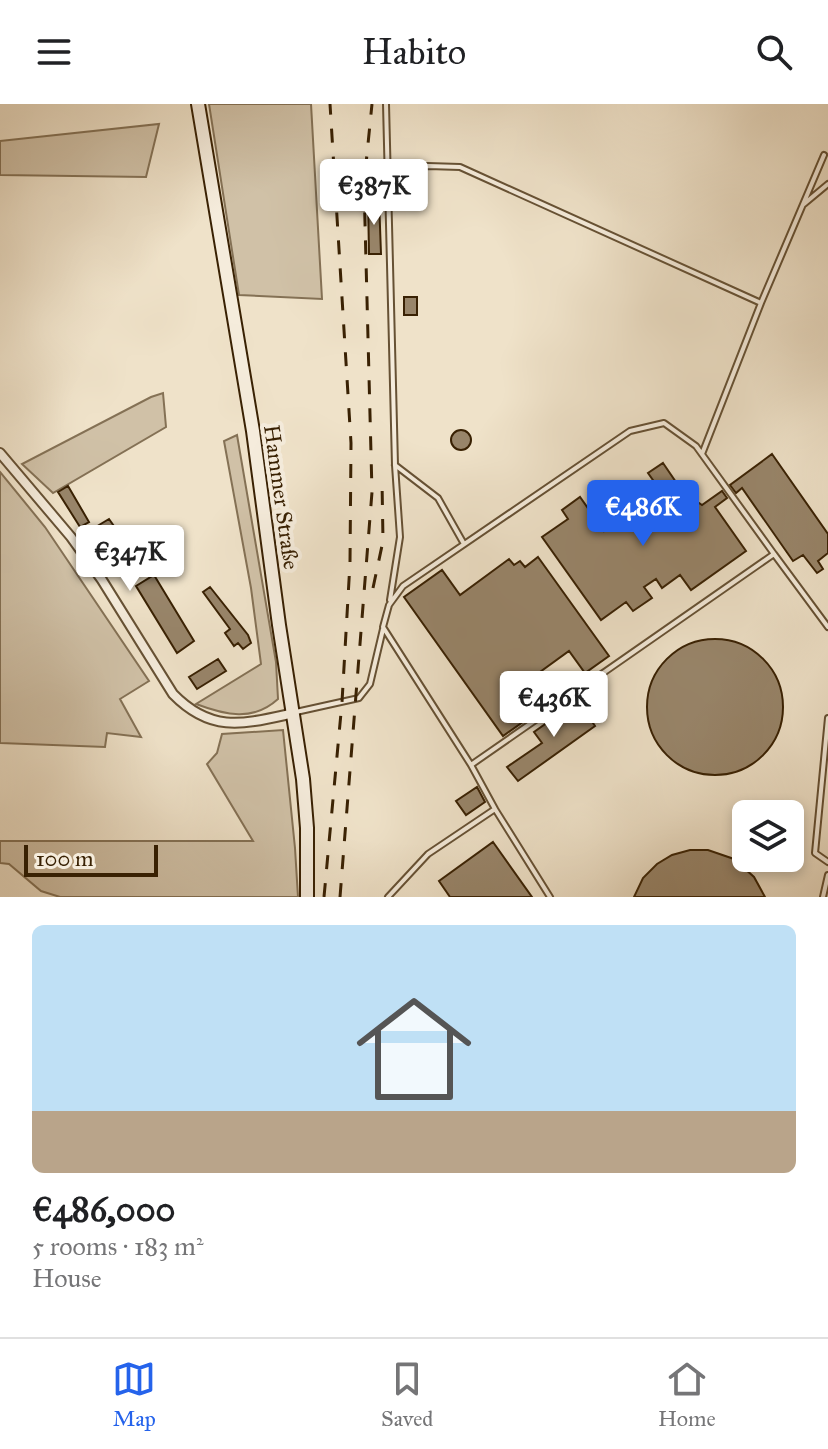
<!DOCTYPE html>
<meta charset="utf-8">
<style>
body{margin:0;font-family:"IM FELL Great Primer",serif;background:#f2f2f2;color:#202124;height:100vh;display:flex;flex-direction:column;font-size:30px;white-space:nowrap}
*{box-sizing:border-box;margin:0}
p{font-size:26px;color:#757577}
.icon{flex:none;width:44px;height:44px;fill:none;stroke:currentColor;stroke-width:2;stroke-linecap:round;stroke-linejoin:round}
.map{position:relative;height:793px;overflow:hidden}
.drawer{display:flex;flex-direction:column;background:#fff;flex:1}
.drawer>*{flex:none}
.fabs{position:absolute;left:732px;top:696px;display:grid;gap:16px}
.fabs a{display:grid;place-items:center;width:72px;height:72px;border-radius:12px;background:#fff;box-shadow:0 4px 12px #0003;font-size:40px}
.scale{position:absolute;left:24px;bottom:20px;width:134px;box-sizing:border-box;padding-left:8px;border:4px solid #392103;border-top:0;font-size:22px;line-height:28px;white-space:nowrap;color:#392103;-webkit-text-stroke:6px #f5ecdc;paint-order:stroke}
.price{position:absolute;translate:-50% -68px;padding:0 18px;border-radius:8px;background:#fff;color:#222;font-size:26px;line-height:52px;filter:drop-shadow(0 2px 4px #0008)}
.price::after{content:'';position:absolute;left:50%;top:48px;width:24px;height:18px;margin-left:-12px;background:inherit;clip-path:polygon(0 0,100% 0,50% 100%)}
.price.active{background:#2563eb;color:#fff}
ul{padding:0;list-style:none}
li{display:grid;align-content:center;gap:16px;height:424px;padding:0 32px}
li+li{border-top:2px solid #e0e0e0}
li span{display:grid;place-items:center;height:248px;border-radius:12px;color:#555}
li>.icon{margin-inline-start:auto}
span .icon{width:144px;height:144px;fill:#fffc;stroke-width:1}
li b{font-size:34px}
header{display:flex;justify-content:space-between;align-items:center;height:104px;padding:0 32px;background:#fff;font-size:36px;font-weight:600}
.tabs{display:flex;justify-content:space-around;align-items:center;height:112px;border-top:2px solid #e0e0e0;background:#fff;font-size:22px;color:#757577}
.tabs a{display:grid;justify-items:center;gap:4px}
.tabs .active{color:#2563eb}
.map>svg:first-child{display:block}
.green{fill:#d0c1a7;stroke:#847155;stroke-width:2}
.building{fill:#98856a;stroke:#392103;stroke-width:2}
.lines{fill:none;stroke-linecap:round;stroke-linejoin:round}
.lane-casing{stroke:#665134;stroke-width:8}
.street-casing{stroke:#665134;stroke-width:12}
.secondary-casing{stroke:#392103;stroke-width:16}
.lane{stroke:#f5ecdc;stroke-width:4}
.street{stroke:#f5ecdc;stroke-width:8}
.secondary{stroke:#f5ecdc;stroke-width:12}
.rail{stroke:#392103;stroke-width:3;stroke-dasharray:14 14;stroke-linecap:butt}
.labels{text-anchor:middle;stroke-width:8;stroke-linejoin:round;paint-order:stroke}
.street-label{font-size:22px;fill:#392103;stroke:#f5ecdc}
</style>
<header><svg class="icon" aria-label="menu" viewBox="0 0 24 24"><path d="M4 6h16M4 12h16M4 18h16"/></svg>Habito<svg class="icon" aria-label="search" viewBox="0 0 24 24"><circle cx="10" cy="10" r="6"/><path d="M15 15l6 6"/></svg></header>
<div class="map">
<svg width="828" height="793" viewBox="0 0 828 793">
<rect width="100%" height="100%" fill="#efe2c9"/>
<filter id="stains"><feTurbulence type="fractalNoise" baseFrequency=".0025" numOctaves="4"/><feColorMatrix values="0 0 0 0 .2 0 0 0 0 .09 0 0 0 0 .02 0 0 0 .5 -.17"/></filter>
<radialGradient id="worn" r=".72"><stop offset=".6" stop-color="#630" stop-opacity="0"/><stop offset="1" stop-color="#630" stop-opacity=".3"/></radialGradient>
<path class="green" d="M209,0H311L322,195L239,191Z
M159,20L146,73L0,71V37Z
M163,289L166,323L53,389L22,360L151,293Z
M237,331L276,558L278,595C253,618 225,611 196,600L261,560L251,484L224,337Z
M0,368L45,423L149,577L120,595L141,633L107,629L105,643L0,639Z
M283,626L295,744L298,793H60L41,787L9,760L0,759V737H253L207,660L217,649L222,630Z"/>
<path class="building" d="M368,95H379L381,150H369Z
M404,193H417V211H404Z
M451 336a10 10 0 1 1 20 0a10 10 0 1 1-20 0Z
M772,350L828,430V449L818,457L823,465L817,469L803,451L793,457L742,384L736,389L730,381Z
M663,359L693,403L699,399L702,401L722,387L727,394L715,403L746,447L691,486L680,471L662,484L656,475L644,483L652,494L633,507L626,498L601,516L542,433L568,415L562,406L580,393L604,427L621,415L626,422L667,396L648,369Z
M68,382L89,418L80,423L58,388Z
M109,415L116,425L108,430L125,461L112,469L89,427Z
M538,453L609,552L585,569L569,547L529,576L547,601L503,632L404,493L442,466L460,491L509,455L514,461L520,457L525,463Z
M154,471L194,537L177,549L136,482Z
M210,483L248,531L251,539L243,545L238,539L234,542L225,529L230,525L203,488Z
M647 603a68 68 0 1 1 136 0a68 68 0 1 1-136 0Z
M218,555L226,567L197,585L189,573Z
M578,597L595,622L518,677L507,663L542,639L534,628Z
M477,683L485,698L466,711L456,697Z
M493,738L532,793H450L439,777Z
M690,746H708L734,755L754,773L765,793H634L643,774L657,760L672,751Z"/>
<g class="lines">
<defs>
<path id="lane" d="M386,0L395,361L400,433L390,496
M387,67L428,62L460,63L761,199
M804,100L828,80
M702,350L761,199L824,51
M395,361L438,394L464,440
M774,450L828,523
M296,608L359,594L370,580L383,525
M828,614L815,749L828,758
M495,705L550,793
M388,793L428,750L495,705L471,661L383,523L389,501L403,482L630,327L664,319L696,342L774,450L471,661
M823,793L828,771"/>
<path id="street" d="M0,349L71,433L102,476L173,590C212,630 244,620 294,609"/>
<path id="secondary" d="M198,0L253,327L279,521L303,675L307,724V793"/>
</defs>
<use href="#lane" class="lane-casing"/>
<use href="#street" class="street-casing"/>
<use href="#secondary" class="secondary-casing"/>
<use href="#lane" class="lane"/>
<use href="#street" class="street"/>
<use href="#secondary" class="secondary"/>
<path class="rail" d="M373,484L383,437L382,377
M324,793L342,598L350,459L351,339L330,0
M340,793L372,388L364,80L372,0"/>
</g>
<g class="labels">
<g class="street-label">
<text transform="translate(282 393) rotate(82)" y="8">Hammer Straße</text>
</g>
</g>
<rect width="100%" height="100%" filter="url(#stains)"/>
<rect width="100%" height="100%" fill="url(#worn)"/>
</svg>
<div class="fabs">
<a><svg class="icon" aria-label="layers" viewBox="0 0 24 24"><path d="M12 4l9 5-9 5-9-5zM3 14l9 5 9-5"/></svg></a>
</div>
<div class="scale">100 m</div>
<b class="price" style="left:374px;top:123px">€387K</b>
<b class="price active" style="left:643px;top:444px">€486K</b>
<b class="price" style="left:130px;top:489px">€347K</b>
<b class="price" style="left:554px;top:635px">€436K</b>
</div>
<section class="drawer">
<ul>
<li><span style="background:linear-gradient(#bfe0f5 75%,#b9a48a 0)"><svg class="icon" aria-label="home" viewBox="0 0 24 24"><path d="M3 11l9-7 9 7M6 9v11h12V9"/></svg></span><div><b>€486,000</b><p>5 rooms · 183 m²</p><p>House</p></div></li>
</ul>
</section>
<nav class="tabs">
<a class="active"><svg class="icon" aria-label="map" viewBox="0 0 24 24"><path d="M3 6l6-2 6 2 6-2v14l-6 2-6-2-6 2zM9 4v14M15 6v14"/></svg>Map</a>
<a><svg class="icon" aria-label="saved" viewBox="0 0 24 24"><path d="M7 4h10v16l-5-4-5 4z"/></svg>Saved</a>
<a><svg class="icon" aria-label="home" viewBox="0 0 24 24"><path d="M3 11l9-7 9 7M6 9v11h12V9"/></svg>Home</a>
</nav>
